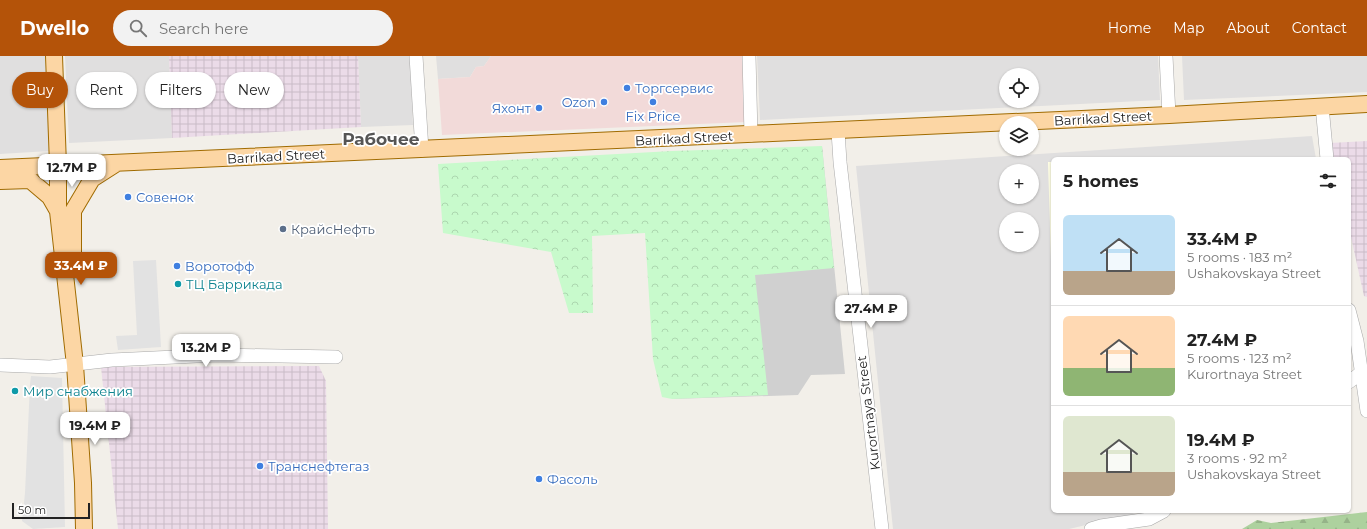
<!DOCTYPE html>
<meta charset="utf-8">
<style>
body{margin:0;font-family:Montserrat,sans-serif;background:#f2f2f2;color:#222;height:100vh;display:flex;flex-direction:column;font-size:15px;white-space:nowrap}
*{box-sizing:border-box;margin:0}
p{font-size:13px;color:#767676}
.icon{flex:none;width:22px;height:22px;fill:none;stroke:currentColor;stroke-width:2;stroke-linecap:round;stroke-linejoin:round}
.map{position:relative;flex:1;overflow:hidden}
.drawer{position:absolute;left:1051px;top:101px;width:300px;height:356px;display:flex;flex-direction:column;background:#fff;border-radius:6px;box-shadow:0 1px 3px #0004}
.drawer>*{flex:none}
.top-card{position:absolute;left:12px;top:16px;width:380px;height:36px;display:flex;gap:8px}
.tools{position:absolute;left:999px;top:12px;display:grid;gap:8px}
.tools a{display:grid;place-items:center;width:40px;height:40px;border-radius:50%;background:#fff;box-shadow:0 1px 3px #0004;font-size:20px}
.scale{position:absolute;left:12px;bottom:10px;width:78px;box-sizing:border-box;padding-left:4px;border:2px solid #222;border-top:0;font-size:11px;line-height:14px;white-space:nowrap;color:#222;-webkit-text-stroke:3px #fff;paint-order:stroke}
.price{position:absolute;translate:-50% -34px;padding:0 9px;border-radius:8px;background:#fff;color:#222;font-size:13px;line-height:26px;filter:drop-shadow(0 1px 2px #0008)}
.price::after{content:'';position:absolute;left:50%;top:24px;width:12px;height:9px;margin-left:-6px;background:inherit;clip-path:polygon(0 0,100% 0,50% 100%)}
.price.current{background:#b45309;color:#fff}
ul{padding:0;list-style:none}
li{display:flex;align-items:center;gap:12px;height:100px;padding:0 12px}
li+li{border-top:1px solid #e0e0e0}
li span{display:grid;place-items:center;flex:none;width:112px;height:80px;border-radius:6px;color:#555}
li>.icon{margin-inline-start:auto}
span .icon{width:48px;height:48px;fill:#fffc;stroke-width:1}
li b{font-size:17px}
h2{display:flex;justify-content:space-between;align-items:center;height:48px;padding:0 12px;font-size:17px}
.chip{padding:0 14px;border-radius:18px;background:#fff;box-shadow:0 1px 3px #0004;font-size:14px;line-height:36px}
.chip.current{background:#b45309;color:#fff}
header{display:flex;align-items:center;gap:24px;box-sizing:border-box;height:56px;padding:0 20px;background:#b45309;color:#fff}
header strong{font-size:19px}
nav{display:flex;gap:22px;margin-inline-start:auto;font-size:14px}
.search{width:280px;height:36px;background:#f2f2f2;display:flex;align-items:center;gap:10px;box-sizing:border-box;padding:0 14px;border-radius:22px;color:#767676;font-size:15px}
.map>svg:first-child{display:block}
.residential{fill:#e0dfdf;fill-rule:evenodd}
.commercial{fill:#f2dad9}
.industrial{fill:url(#industrial-grid)}
.education{fill:#ffffe5}
.religious{fill:#d0d0d0}
.forest{fill:url(#forest-firs)}
.park{fill:url(#park-crowns)}
.parking{fill:#e2e2e2}
.lines{fill:none;stroke-linecap:round;stroke-linejoin:round}
.minor-casing{stroke:#a9a9a9;stroke-width:14}
.major-casing{stroke:#a06b00;stroke-width:18}
.minor{stroke:#fff;stroke-width:13}
.major{stroke:#fcd6a4;stroke-width:16}
.shop-dot{fill:#3f7fe0;stroke:#fff;stroke-width:1.5}
.service-dot{fill:#5c6f8a;stroke:#fff;stroke-width:1.5}
.culture-dot{fill:#0f9aa8;stroke:#fff;stroke-width:1.5}
.labels{text-anchor:middle;stroke-width:3.5;stroke-linejoin:round;paint-order:stroke}
.shop-label{font-size:13px;fill:#366cbe;stroke:#fff;text-anchor:start}
.street-label{font-size:13px;fill:#222;stroke:#fff}
.service-label{font-size:13px;fill:#4e5e75;stroke:#fff;text-anchor:start}
.culture-label{font-size:13px;fill:#0d838f;stroke:#fff;text-anchor:start}
.district-label{font-size:17px;font-weight:bold;fill:#555;stroke:#fff}
</style>
<header>
<strong>Dwello</strong>
<div class="search"><svg class="icon" aria-label="search" viewBox="0 0 24 24"><circle cx="10" cy="10" r="6"/><path d="M15 15l6 6"/></svg>Search here</div>
<nav><a>Home</a><a>Map</a><a>About</a><a>Contact</a></nav>
</header>
<div class="map">
<svg width="1367" height="473" viewBox="0 0 1367 473">
<defs>
<pattern id="industrial-grid" width="8" height="8" patternUnits="userSpaceOnUse"><rect width="8" height="8" fill="#ebdbe8"/><path d="M0 4h8M4 0v8" fill="none" stroke="#c9bcc7"/></pattern>
<pattern id="forest-firs" width="22" height="20" patternUnits="userSpaceOnUse"><rect width="22" height="20" fill="#add19e"/><path d="M5 1l3.5 6h-7zM16 11l3.5 6h-7z" fill="#95b388"/></pattern>
<pattern id="park-crowns" width="20" height="18" patternUnits="userSpaceOnUse"><rect width="20" height="18" fill="#c8facc"/><path d="M2 6a3 3 0 1 1 6 0M12 15a3 3 0 1 1 6 0" fill="none" stroke="#acd6af"/></pattern>
</defs>
<rect width="100%" height="100%" fill="#f2efe9"/>
<path class="residential" d="M0,0H45L49,95L0,98Z
M65,0H169L172,82L69,87Z
M358,0H410L413,69L361,71Z
M436,0H491L484,10L476,11L470,21L438,23Z
M757,0H1158L1160,44L760,64ZM1006,19H1032V45H1006Z
M1182,0H1367V36L1184,44Z
M1312,80L1316,103H1053V455H1145L1069,473H893L856,110ZM1006,115H1032V141H1006ZM1006,163H1032V189H1006Z"/>
<path class="commercial" d="M491,0H743L746,66L442,79L438,23L470,21L476,11L484,10Z"/>
<path class="industrial" d="M169,0H358L361,71L172,82Z
M1367,85V241L1364,240L1349,172V103H1333L1330,87Z
M319,310L326,325L328,473H118L101,311Z"/>
<path class="education" d="M1048,106H1053V238H1052Z"/>
<path class="religious" d="M822,90L845,318L811,319L798,339L672,343Z"/>
<path class="forest" d="M1367,456V473H1242L1257,464L1271,467Z"/>
<path class="park" d="M822,90L834,212L755,219L768,339L672,343L662,341L653,303L645,177L592,180L593,257H569L551,196L443,177L438,108L672,95Z"/>
<path class="parking" d="M156,204L161,291L118,294L116,280L137,279L133,205Z
M31,320L62,322L65,471L33,473L22,465L25,437L30,328Z"/>
<g class="lines">
<defs>
<path id="minor" d="M416,0L422,94
M749,0L751,79
M1166,0L1169,59
M1322,50L1327,103
M838,75L840,106L882,473
M1349,254L1357,285L1367,355
M0,309L50,311L112,304L217,299L336,301
M1349,326L1362,316
M1091,473L1101,470L1149,463L1164,455"/>
<path id="major" d="M54,0L58,109V155L75,309L83,427L84,473
M0,112L1169,59L1367,48
M0,125L30,124L50,141L58,155
M73,203V155L92,123L117,107"/>
</defs>
<use href="#minor" class="minor-casing"/>
<use href="#major" class="major-casing"/>
<use href="#minor" class="minor"/>
<use href="#major" class="major"/>
</g>
<g class="shop-dot">
<circle cx="627" cy="32" r="4"/>
<circle cx="604" cy="46" r="4"/>
<circle cx="653" cy="46" r="4"/>
<circle cx="539" cy="52" r="4"/>
<circle cx="128" cy="141" r="4"/>
<circle cx="177" cy="210" r="4"/>
<circle cx="260" cy="410" r="4"/>
<circle cx="539" cy="423" r="4"/>
</g>
<circle class="service-dot" cx="283" cy="173" r="4"/>
<g class="culture-dot">
<circle cx="178" cy="228" r="4"/>
<circle cx="15" cy="335" r="4"/>
</g>
<g class="labels">
<g class="shop-label">
<text x="635" y="37">Торгсервис</text>
<text x="596" y="51" text-anchor="end">Ozon</text>
<text x="531" y="57" text-anchor="end">Яхонт</text>
<text x="653" y="65" text-anchor="middle">Fix Price</text>
<text x="136" y="146">Совенок</text>
<text x="185" y="215">Воротофф</text>
<text x="268" y="415">Транснефтегаз</text>
<text x="547" y="428">Фасоль</text>
</g>
<g class="street-label">
<text transform="translate(1103 62) rotate(-3)" y="5">Barrikad Street</text>
<text transform="translate(684 82) rotate(-3)" y="5">Barrikad Street</text>
<text transform="translate(276 100) rotate(-3)" y="5">Barrikad Street</text>
<text transform="translate(868 357) rotate(-97)" y="5">Kurortnaya Street</text>
</g>
<g class="service-label">
<text x="291" y="178">КрайсНефть</text>
</g>
<g class="culture-label">
<text x="186" y="233">ТЦ Баррикада</text>
<text x="23" y="340">Мир снабжения</text>
</g>
<g class="district-label">
<text x="381" y="89">Рабочее</text>
</g>
</g>
</svg>
<div class="tools">
<a><svg class="icon" aria-label="locate" viewBox="0 0 24 24"><circle cx="12" cy="12" r="6"/><path d="M12 2v4M12 18v4M2 12h4M18 12h4"/></svg></a>
<a><svg class="icon" aria-label="layers" viewBox="0 0 24 24"><path d="M12 4l9 5-9 5-9-5zM3 14l9 5 9-5"/></svg></a>
<a>+</a>
<a>−</a>
</div>
<div class="scale">50 m</div>
<b class="price" style="left:72px;top:132px">12.7M ₽</b>
<b class="price current" style="left:81px;top:230px">33.4M ₽</b>
<b class="price" style="left:871px;top:273px">27.4M ₽</b>
<b class="price" style="left:206px;top:312px">13.2M ₽</b>
<b class="price" style="left:95px;top:390px">19.4M ₽</b>
<div class="top-card">
<a class="chip current">Buy</a>
<a class="chip">Rent</a>
<a class="chip">Filters</a>
<a class="chip">New</a>
</div>
<section class="drawer">
<h2>5 homes<svg class="icon" aria-label="filters" viewBox="0 0 24 24"><path d="M4 7h16M4 17h16"/><circle cx="9" cy="7" r="2"/><circle cx="15" cy="17" r="2"/></svg></h2>
<ul>
<li><span style="background:linear-gradient(#bfe0f5 70%,#b9a48a 0)"><svg class="icon" aria-label="home" viewBox="0 0 24 24"><path d="M3 11l9-7 9 7M6 9v11h12V9"/></svg></span><div><b>33.4M ₽</b><p>5 rooms · 183 m²</p><p>Ushakovskaya Street</p></div></li>
<li><span style="background:linear-gradient(#ffd9b3 65%,#8fb573 0)"><svg class="icon" aria-label="home" viewBox="0 0 24 24"><path d="M3 11l9-7 9 7M6 9v11h12V9"/></svg></span><div><b>27.4M ₽</b><p>5 rooms · 123 m²</p><p>Kurortnaya Street</p></div></li>
<li><span style="background:linear-gradient(#dfe7d0 70%,#b9a48a 0)"><svg class="icon" aria-label="home" viewBox="0 0 24 24"><path d="M3 11l9-7 9 7M6 9v11h12V9"/></svg></span><div><b>19.4M ₽</b><p>3 rooms · 92 m²</p><p>Ushakovskaya Street</p></div></li>
</ul>
</section>
</div>
